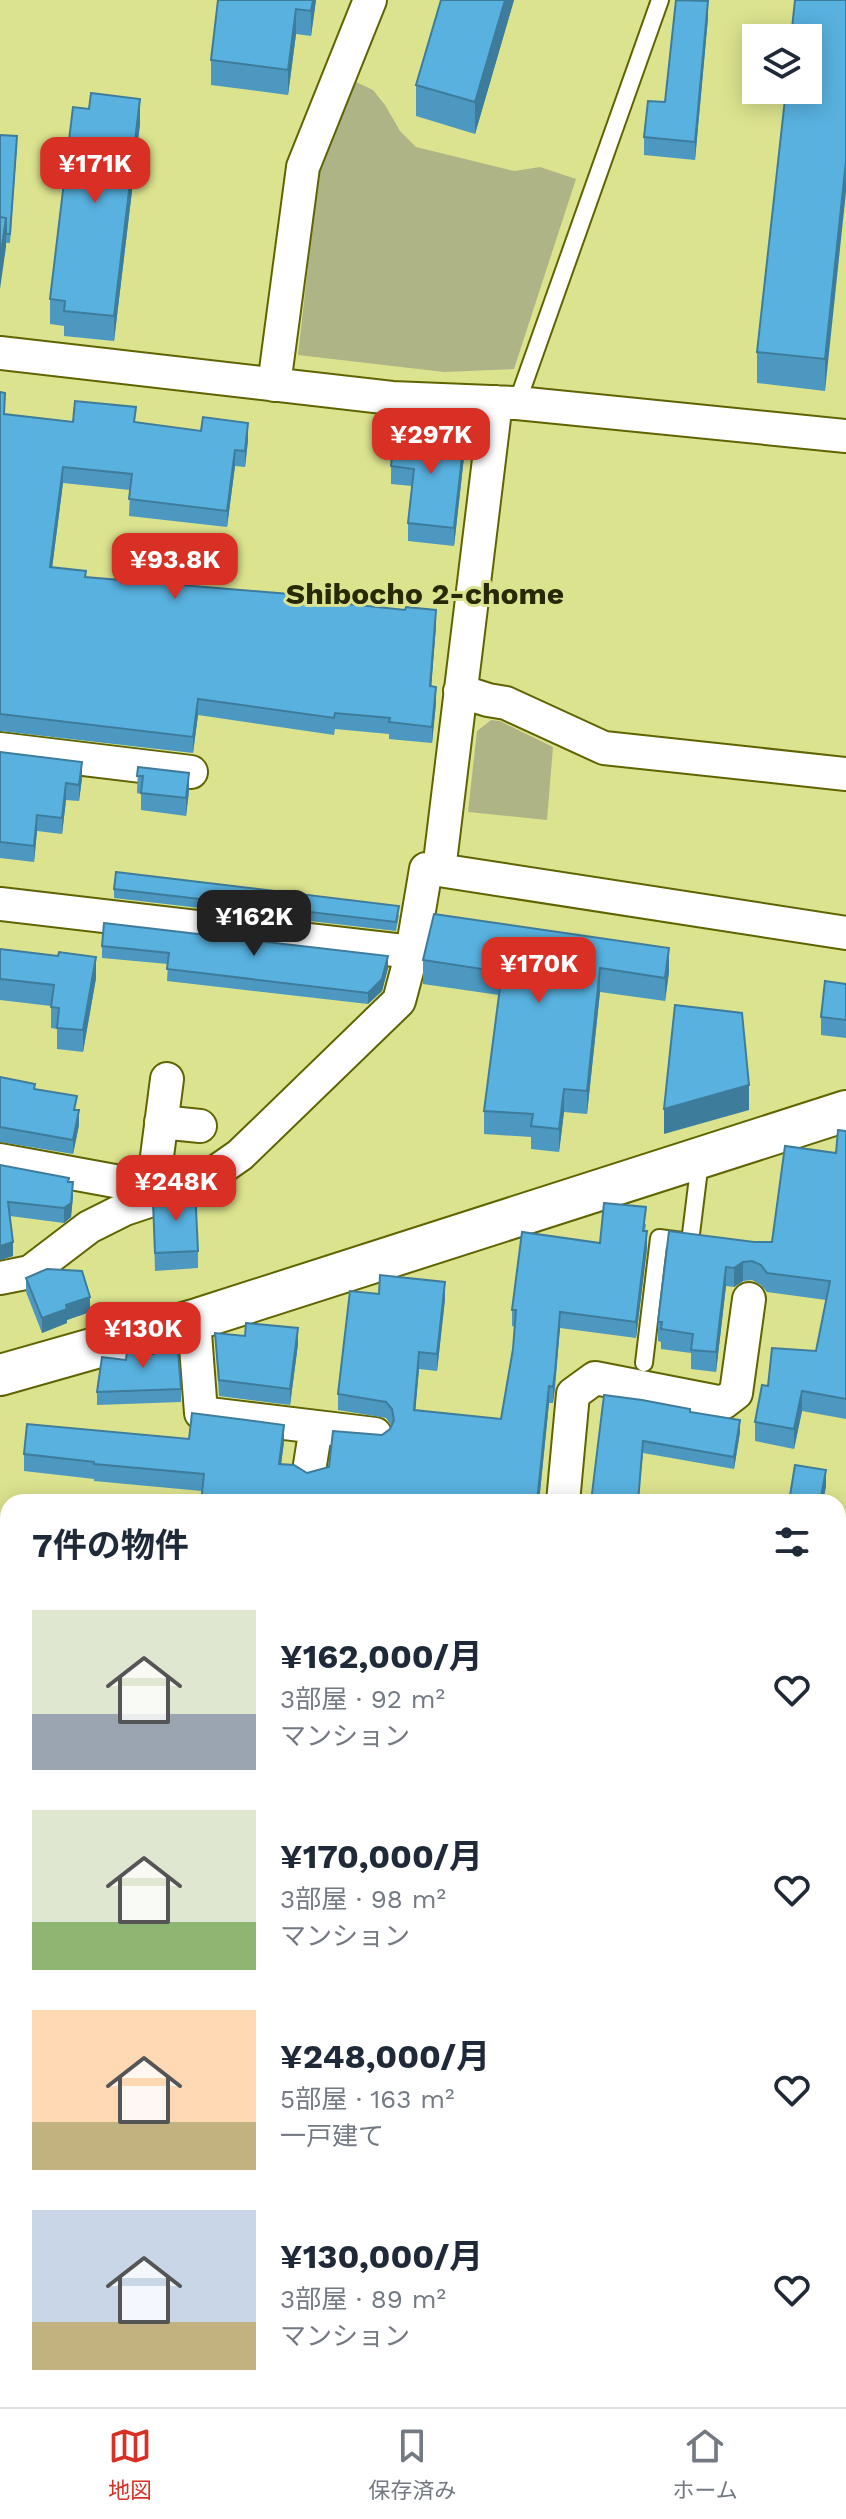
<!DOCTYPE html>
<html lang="ja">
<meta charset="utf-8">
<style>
body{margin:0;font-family:"Work Sans","Noto Sans JP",sans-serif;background:#f6f6f7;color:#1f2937;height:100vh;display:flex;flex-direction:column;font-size:30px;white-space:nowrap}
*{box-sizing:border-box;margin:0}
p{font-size:26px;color:#747a83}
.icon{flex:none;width:44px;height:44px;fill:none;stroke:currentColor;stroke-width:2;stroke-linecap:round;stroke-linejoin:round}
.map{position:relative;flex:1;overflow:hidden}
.drawer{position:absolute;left:0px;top:1494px;width:846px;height:914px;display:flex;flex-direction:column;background:#fff;border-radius:24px 24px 0 0;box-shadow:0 4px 20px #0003}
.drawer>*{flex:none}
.tools{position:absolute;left:742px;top:24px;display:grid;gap:16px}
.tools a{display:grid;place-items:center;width:80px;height:80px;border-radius:0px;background:#fff;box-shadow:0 4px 20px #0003;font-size:40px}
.price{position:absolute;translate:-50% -68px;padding:0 18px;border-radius:16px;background:#d93025;color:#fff;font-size:26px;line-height:52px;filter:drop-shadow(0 2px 4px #0008)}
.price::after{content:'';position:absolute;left:50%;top:48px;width:24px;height:18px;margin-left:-12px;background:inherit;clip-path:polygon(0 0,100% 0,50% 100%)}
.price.current{background:#222;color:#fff}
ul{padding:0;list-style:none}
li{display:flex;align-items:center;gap:24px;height:200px;padding:0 32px}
li span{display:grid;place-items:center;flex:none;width:224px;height:160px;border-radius:0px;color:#555}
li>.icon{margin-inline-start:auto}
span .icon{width:96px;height:96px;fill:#fffc;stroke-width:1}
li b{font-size:34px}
h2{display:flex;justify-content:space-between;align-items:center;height:96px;padding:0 32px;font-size:34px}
.menu{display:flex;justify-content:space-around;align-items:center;height:112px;border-top:2px solid #e0e1e3;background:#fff;font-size:22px;color:#747a83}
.menu a{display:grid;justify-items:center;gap:4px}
.menu .current{color:#d93025}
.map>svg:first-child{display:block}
.green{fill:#afb486}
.water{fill:#8173b5}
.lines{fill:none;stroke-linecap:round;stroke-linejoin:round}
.service-casing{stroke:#5f6400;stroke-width:20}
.minor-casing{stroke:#5f6400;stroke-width:36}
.tertiary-casing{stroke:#5f6400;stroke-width:44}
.primary-casing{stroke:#5f6400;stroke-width:48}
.service{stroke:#fff;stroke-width:16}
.minor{stroke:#fff;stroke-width:32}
.tertiary{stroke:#fff;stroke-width:40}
.primary{stroke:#fff;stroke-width:44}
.wall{fill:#4c98c0}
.shaded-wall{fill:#3e7c9c}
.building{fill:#58b1df;stroke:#3e7c9c;stroke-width:2}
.labels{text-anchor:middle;stroke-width:6;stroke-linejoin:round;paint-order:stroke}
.neighbourhood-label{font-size:30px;font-weight:bold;fill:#272905;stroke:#dbe38e}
</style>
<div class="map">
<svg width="846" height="2407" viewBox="0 0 846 2407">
<rect width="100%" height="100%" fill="#dbe38e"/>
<path class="green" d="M356,82L373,90L385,105L400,131L416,147L514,171L540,167L576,179L514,369L444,372L298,355L319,168Z
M491,720L500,721L553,747L547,820L468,812L477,731Z"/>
<path class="water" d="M846,1562V1723L838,1729V1564Z
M846,2217V2371L838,2374V2218Z
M489,2400H757L735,2407H479Z"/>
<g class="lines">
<defs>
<path id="service" d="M517,403L660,0
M644,1363L659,1238L690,1242L700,1161"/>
<path id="minor" d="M0,353L392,398L517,403L846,436
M274,385L303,167L370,0
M460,691L488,700L506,703L604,748L846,774
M0,749L191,772
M439,870L846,933
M0,904L412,952
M161,1122L200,1126
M0,1160L131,1184L146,1178L156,1164L167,1079
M0,1278L30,1272L89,1227L125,1209L197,1185L240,1155L399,1001L412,952L426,869L439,870L496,402
M194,1320L201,1413L375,1434
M309,1471L316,1427
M563,1502L573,1394L595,1378L723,1403L736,1393L749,1299
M0,1539H8
M838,1549L846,1546
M0,1698L8,1699
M838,1894L846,1887"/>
<path id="tertiary" d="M0,1375L194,1320L846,1111"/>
<path id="primary" d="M0,2047L8,2065
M154,2400L157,2407"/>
</defs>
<use href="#service" class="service-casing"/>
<use href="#minor" class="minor-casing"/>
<use href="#tertiary" class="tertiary-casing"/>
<use href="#primary" class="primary-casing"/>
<use href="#service" class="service"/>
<use href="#minor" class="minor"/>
<use href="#tertiary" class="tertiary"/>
<use href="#primary" class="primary"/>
</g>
<path class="wall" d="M218,0H316L311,36L296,34L288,95L211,85V60Z
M441,0H514L475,134L416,116V85Z
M846,0L825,391L757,383V352Z
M708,18L695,160L644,155V137L665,102Z
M140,124L114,341L64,336V326L50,324V299Z
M0,135L17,146L10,243H6V247Z
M0,392L5,414L73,422H136L248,440L245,467L235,466L227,527L129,516L130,490L63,483L52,568L86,577L349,604L436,626L431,686L436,703L432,743L389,739V734L335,729L334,735L198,715L193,753L0,731Z
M464,457L454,546L408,541V523L412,486L391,484V466Z
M0,752L82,778L79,801L66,800L62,834L37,831L34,862L0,858Z
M138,767L189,791L186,816L141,810V794L137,793Z
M114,889L399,915L396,931L114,898Z
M102,946L388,968L382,991L368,1004L167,981L168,964L102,958Z
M0,949L96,978L83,1052L57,1049V1029L51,1028V1006L0,1000Z
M423,960L669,972L665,1001L600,992L587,1114L564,1112L559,1152L531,1149V1137L484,1134V1111L499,995L423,984Z
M846,984V1038L821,1035V1017Z
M0,1077L35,1089L77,1110L79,1125L73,1154L0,1142Z
M846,1131V1419L802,1411L794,1449L755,1441V1422L816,1351L826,1300L767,1292L761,1285L752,1280L743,1281L734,1287L726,1286L716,1372L691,1369V1353L661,1349V1342L658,1341V1322L754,1242H772L836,1153Z
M0,1165L69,1182L73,1196L71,1217L64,1223L10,1216L13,1256L0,1260Z
M153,1202L198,1251V1268L155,1271Z
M646,1224L645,1231L647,1248L636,1338L560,1328L555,1389L553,1403H549L539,1502L202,1491L94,1481V1479L24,1471V1454L189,1439L284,1442L281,1464L307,1473L329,1467L382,1435L390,1429L391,1425L386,1418L338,1410V1394L445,1299L437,1371L419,1369L415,1410L501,1419L513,1349L515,1327L512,1326V1310L600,1243Z
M26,1278L90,1312L67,1320V1323L42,1333L26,1292Z
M215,1333L298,1344L290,1405L219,1396Z
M181,1389V1402L97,1405V1392Z
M604,1395L690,1412L740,1432L734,1469L643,1453Z
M8,1607V1680L0,1681V1627H6Z
M0,1700H8V1797L0,1796Z"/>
<path class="shaded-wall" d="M313,0H316L311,36V11Z
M505,0H514L475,134V102Z
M708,1V18L695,160V142Z
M296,9V34L288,95V70Z
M140,99V124L114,341V316Z
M846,161V192L825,391V359Z
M6,218V247L0,289V260Z
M248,423V440L245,467V451Z
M464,439V457L454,546V528Z
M235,450V466L227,527V511Z
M63,467V483L50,584V567Z
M436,610V626L430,703V686Z
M436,687V703L432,743V727Z
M198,699V715L193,753V737Z
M82,762V778L79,801V785Z
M189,773V791L186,816V798Z
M66,783V800L62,834V818Z
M37,815V831L34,862V846Z
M669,948V972L665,1001V978Z
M388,956V968L382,991L368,1004V993Z
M96,957V978L83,1052V1030Z
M600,968V992L587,1114V1091Z
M749,1085V1110L664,1134V1109Z
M564,1089V1112L559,1152V1129Z
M79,1110V1125L73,1154V1140Z
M73,1182V1196L71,1217L64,1223V1208Z
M647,1231V1248L636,1338V1322Z
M13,1242V1256L0,1260V1246Z
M743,1262V1281L734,1287V1268Z
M726,1267V1286L716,1372V1352Z
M445,1282V1299L437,1371V1354Z
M90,1297V1312L67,1320V1323L42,1333V1318L66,1305Z
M560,1312V1328L553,1403V1387Z
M298,1328V1344L290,1405V1389Z
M419,1352V1369L414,1426V1410Z
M549,1386V1403L539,1502H537Z
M802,1391V1411L794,1449V1429Z
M740,1420V1432L734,1469V1457Z
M284,1425V1442L279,1480V1464Z
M643,1441V1453L638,1502Z
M826,1470V1487L823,1502H820Z"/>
<path class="building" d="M218,0H313L311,11L296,9L288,70L211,60Z
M441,0H505L475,102L416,85Z
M676,0L708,1L695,142L644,137L648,101L665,102Z
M795,0H846V161L825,359L757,352L786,90H808V38H791Z
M91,93L140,99L114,316L64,311L65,301L50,299L73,107L89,109Z
M0,135L17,136L10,234H6V218L0,217Z
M0,217L6,218L0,260Z
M0,392L5,393L4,414L73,422L75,401L136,407L134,422L201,431L203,417L248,423L245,451L235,450L227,511L129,499L132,474L63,467L50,567L86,571L85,577L349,599V604L405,610L406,607L436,610L430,686L436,687L432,727L389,722L390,718L335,713L334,718L198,699L193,737L0,714Z
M395,431L464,439L454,528L408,523L414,469L391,466Z
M0,752L82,762L79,785L66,783L62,818L37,815L34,846L0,842Z
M138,767L189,773L186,798L141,793L143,776H137Z
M116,872L399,906L396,922L114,889Z
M434,914L669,948L665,978L600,968L587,1091L564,1089L559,1129L531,1126L533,1114L484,1111L502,972L423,960Z
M104,923L388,956L382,979L368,993L167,969L169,953L102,946Z
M0,949L58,956L59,952L96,957L83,1030L57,1028L59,1008L51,1007L54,985L0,979Z
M825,981L846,984V1020L821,1017Z
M675,1005L742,1013L749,1085L664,1109Z
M0,1077L35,1084L34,1089L77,1096L74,1110H79L73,1140L0,1127Z
M838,1130L846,1131V1399L802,1391L794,1429L755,1422L762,1385L768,1386L772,1348L816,1351L830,1281L767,1273L761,1265L752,1261L743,1262L734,1268L726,1267L716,1352L691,1350L693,1334L661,1329L662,1322H658L669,1231L754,1242H772L785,1146L836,1153Z
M0,1165L69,1178L68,1182H73L71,1203L64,1208L8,1202L13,1242L0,1246Z
M195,1188L198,1251L155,1253L153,1202Z
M604,1203L646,1207L643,1231H647L636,1322L560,1312L555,1372L553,1387L549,1386L537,1502H201L204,1474L94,1464V1462L24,1454L27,1424L189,1439L192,1413L284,1425L279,1464L294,1465L307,1473L329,1467L333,1431L382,1435L390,1429L394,1420L392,1409L386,1402L338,1394L350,1291L379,1294L380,1275L445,1282L437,1354L419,1352L414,1410L501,1419L513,1349L516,1310H512L522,1232L600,1243Z
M47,1269L82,1271L90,1297L66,1305L67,1309L42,1318L26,1278Z
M246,1323L298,1328L290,1389L219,1380L215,1333L245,1336Z
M177,1338L181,1389L97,1392L102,1357L126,1360L127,1350L154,1354V1342Z
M604,1395L642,1400L690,1409V1412L740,1420L734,1457L643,1441L638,1502H591Z
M795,1465L826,1470L820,1502H789Z
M8,1607V1664H0V1627H6Z
M0,1700H8V1781L0,1779Z"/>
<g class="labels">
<g class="neighbourhood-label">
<text x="425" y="604">Shibocho 2-chome</text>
</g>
</g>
</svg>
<div class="tools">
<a><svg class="icon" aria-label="layers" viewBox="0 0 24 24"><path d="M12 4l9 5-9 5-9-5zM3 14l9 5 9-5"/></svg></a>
</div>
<b class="price" style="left:95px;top:205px">¥171K</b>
<b class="price" style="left:431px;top:476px">¥297K</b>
<b class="price" style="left:175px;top:601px">¥93.8K</b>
<b class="price current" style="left:254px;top:958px">¥162K</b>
<b class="price" style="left:539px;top:1005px">¥170K</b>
<b class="price" style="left:176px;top:1223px">¥248K</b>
<b class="price" style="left:143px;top:1370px">¥130K</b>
<section class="drawer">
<h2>7件の物件<svg class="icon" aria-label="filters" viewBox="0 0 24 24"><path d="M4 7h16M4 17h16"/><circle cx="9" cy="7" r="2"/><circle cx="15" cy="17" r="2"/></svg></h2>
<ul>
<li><span style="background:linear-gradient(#dfe7d0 65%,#9aa5b1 0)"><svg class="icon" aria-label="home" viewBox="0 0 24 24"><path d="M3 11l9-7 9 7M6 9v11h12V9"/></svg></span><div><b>¥162,000/月</b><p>3部屋 · 92 m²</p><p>マンション</p></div><svg class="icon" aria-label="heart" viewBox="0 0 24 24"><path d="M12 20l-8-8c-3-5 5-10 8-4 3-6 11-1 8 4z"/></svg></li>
<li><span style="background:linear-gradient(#dfe7d0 70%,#8fb573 0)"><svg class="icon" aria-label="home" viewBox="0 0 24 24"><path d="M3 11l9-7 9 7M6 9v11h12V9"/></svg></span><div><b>¥170,000/月</b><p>3部屋 · 98 m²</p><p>マンション</p></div><svg class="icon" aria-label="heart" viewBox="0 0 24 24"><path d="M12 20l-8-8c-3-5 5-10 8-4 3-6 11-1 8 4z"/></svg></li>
<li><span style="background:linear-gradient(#ffd9b3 70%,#c2b280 0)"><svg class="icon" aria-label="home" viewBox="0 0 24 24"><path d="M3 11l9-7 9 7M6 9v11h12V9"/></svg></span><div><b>¥248,000/月</b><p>5部屋 · 163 m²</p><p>一戸建て</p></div><svg class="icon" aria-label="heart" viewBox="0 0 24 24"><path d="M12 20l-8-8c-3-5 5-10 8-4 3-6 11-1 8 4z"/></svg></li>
<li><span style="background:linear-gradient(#c9d6e8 70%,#c2b280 0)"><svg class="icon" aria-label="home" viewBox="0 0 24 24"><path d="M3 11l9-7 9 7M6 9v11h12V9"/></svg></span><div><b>¥130,000/月</b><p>3部屋 · 89 m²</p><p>マンション</p></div><svg class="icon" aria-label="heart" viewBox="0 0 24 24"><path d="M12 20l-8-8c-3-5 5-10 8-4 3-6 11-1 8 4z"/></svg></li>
</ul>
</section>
</div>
<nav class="menu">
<a class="current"><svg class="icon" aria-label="map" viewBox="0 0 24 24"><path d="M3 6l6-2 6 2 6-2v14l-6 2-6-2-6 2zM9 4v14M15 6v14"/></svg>地図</a>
<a><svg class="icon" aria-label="saved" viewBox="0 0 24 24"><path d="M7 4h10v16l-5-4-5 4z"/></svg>保存済み</a>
<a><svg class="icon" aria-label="home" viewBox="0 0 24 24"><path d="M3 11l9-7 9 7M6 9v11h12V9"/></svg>ホーム</a>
</nav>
